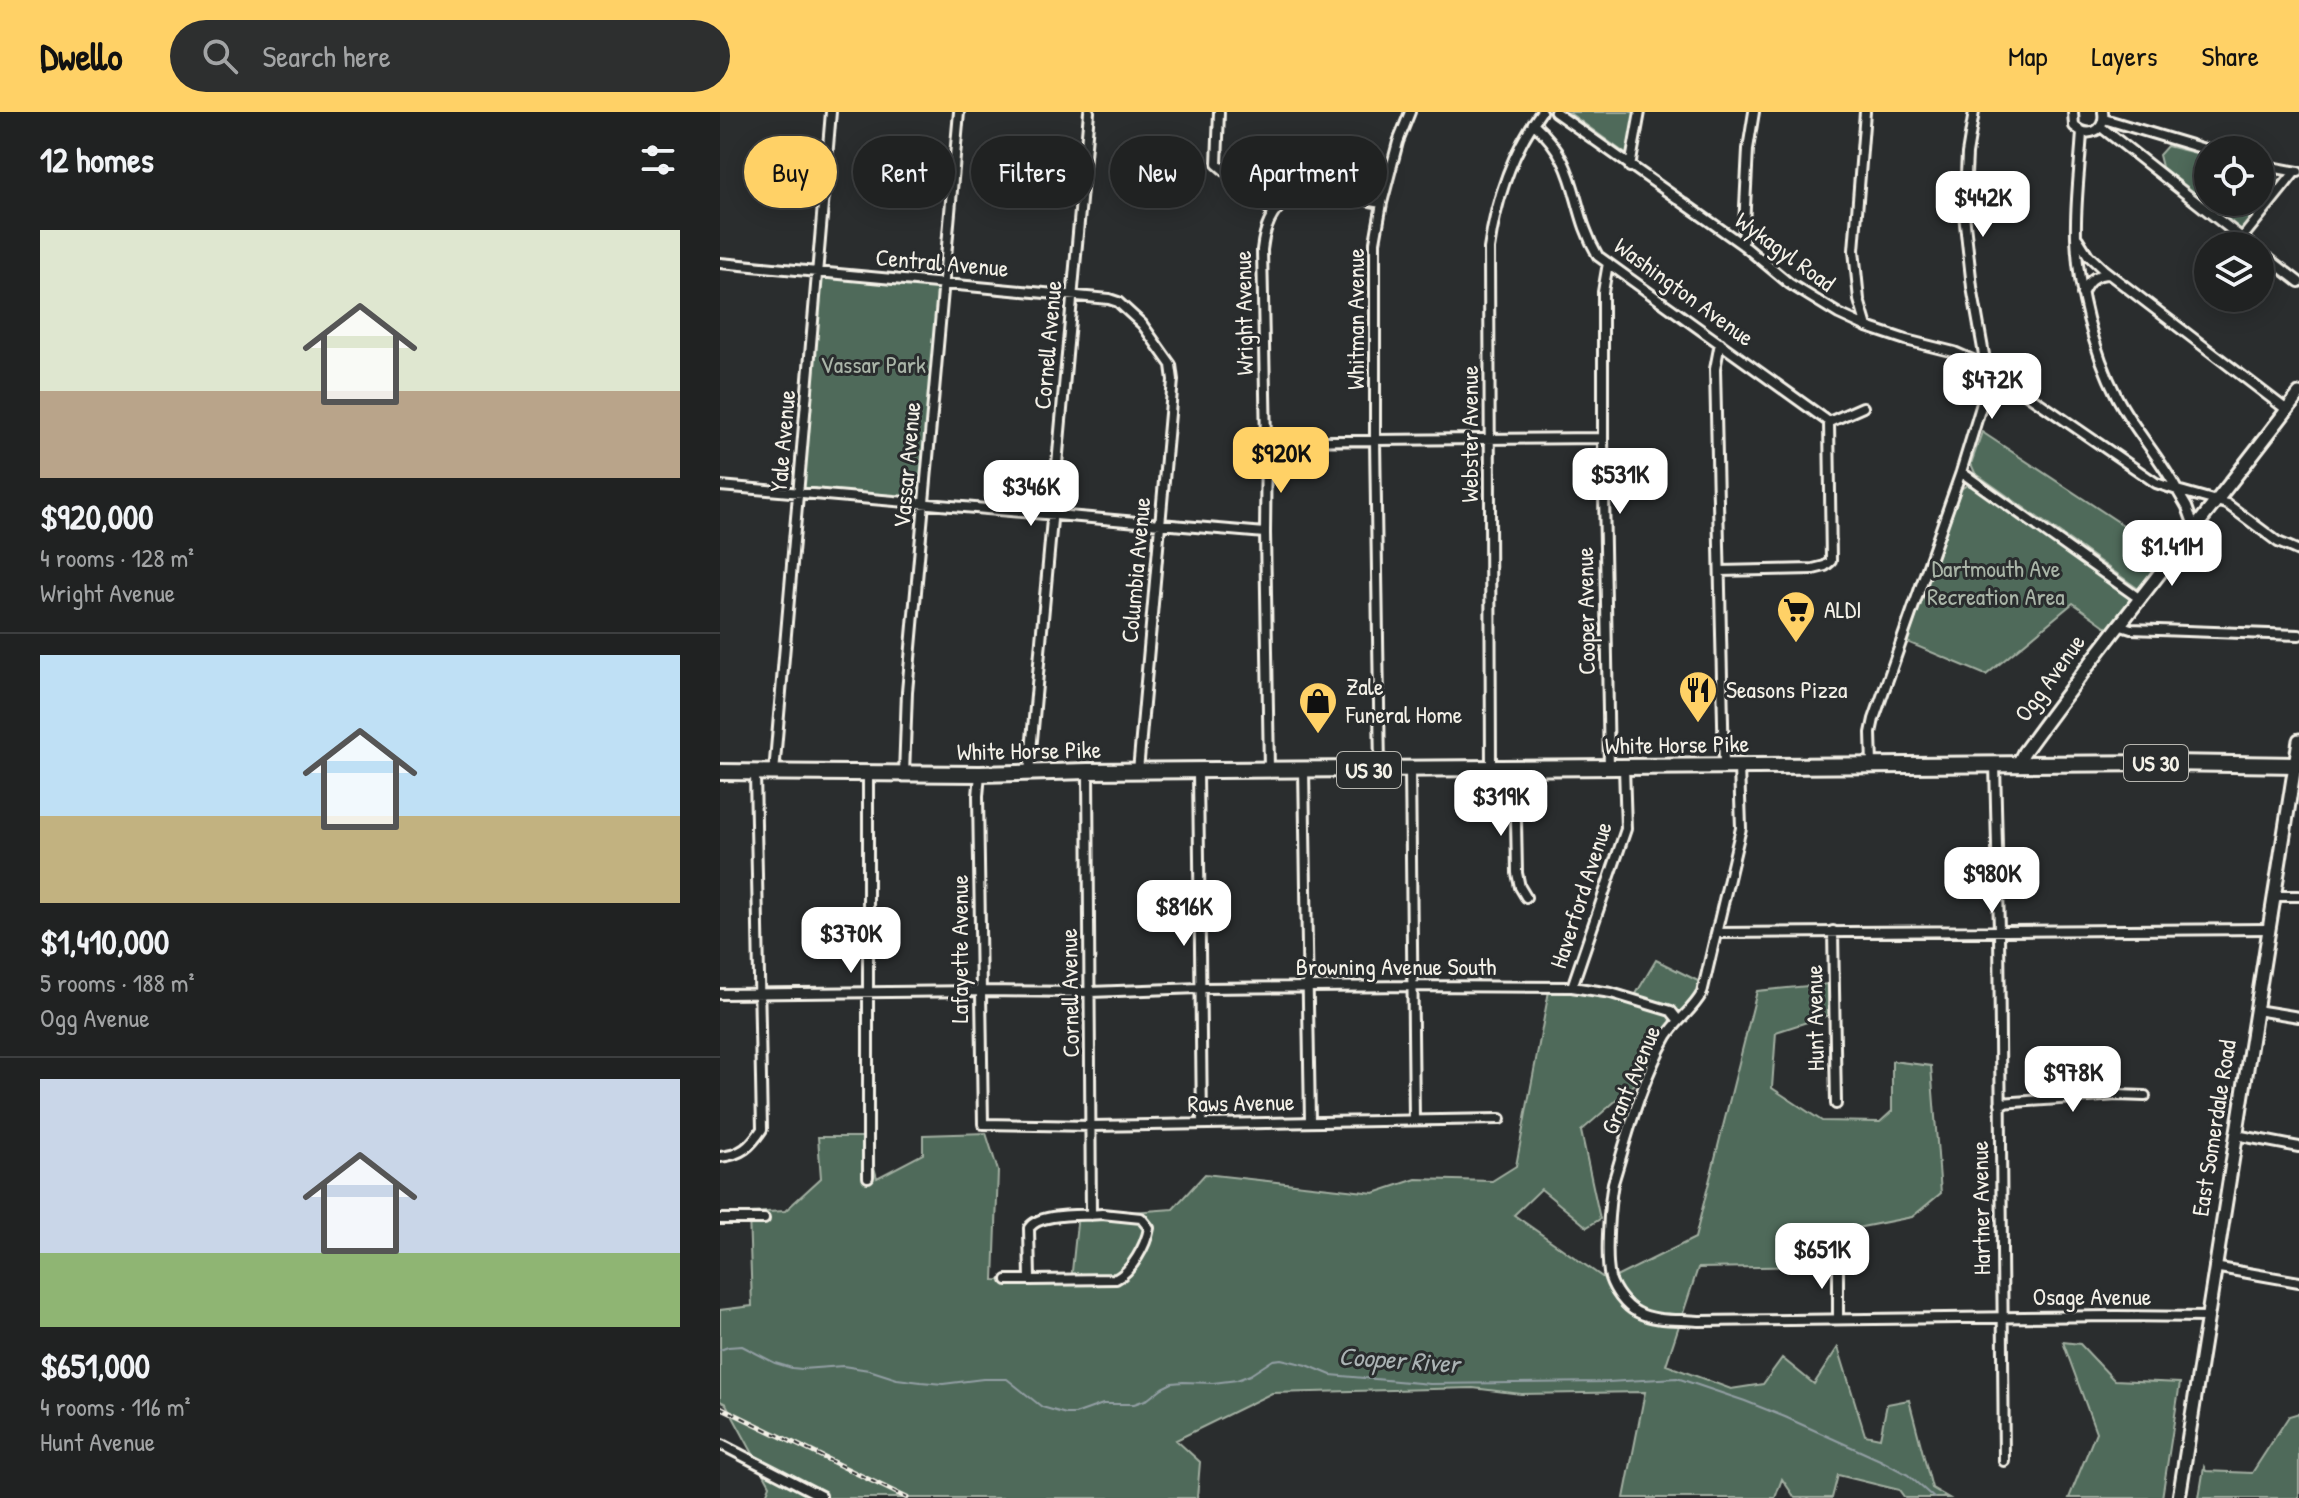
<!DOCTYPE html>
<meta charset="utf-8">
<style>
body{margin:0;font-family:"Patrick Hand",sans-serif;background:#2d2f2f;color:#f1f3f6;height:100vh;display:flex;flex-direction:column;font-size:30px;white-space:nowrap}
*{box-sizing:border-box;margin:0}
p{font-size:26px;color:#a2a4a5}
.icon{flex:none;width:44px;height:44px;fill:none;stroke:currentColor;stroke-width:2;stroke-linecap:round;stroke-linejoin:round}
.map{position:relative;flex:1;overflow:hidden}
.details{display:flex;flex-direction:column;background:#202222;width:720px}
.details>*{flex:none}
.guide{position:absolute;left:24px;top:24px;width:760px;height:72px;display:flex;gap:16px}
.controls{position:absolute;left:1474px;top:24px;display:grid;gap:16px}
.controls a{display:grid;place-items:center;width:80px;height:80px;border-radius:50%;background:#202222;box-shadow:0 4px 20px #0003,0 0 0 2px #3d3f40;font-size:40px}
.price{position:absolute;translate:-50% -68px;padding:0 18px;border-radius:16px;background:#fff;color:#222;font-size:26px;line-height:52px;filter:drop-shadow(0 2px 4px #0008)}
.price::after{content:'';position:absolute;left:50%;top:48px;width:24px;height:18px;margin-left:-12px;background:inherit;clip-path:polygon(0 0,100% 0,50% 100%)}
.price.current{background:#ffd166;color:#111}
ul{padding:0;list-style:none}
li{display:grid;align-content:center;gap:16px;height:424px;padding:0 40px}
li+li{border-top:2px solid #3d3f40}
li span{display:grid;place-items:center;height:248px;border-radius:0px;color:#555}
li>.icon{margin-inline-start:auto}
span .icon{width:144px;height:144px;fill:#fffc;stroke-width:1}
li b{font-size:34px}
h2{display:flex;justify-content:space-between;align-items:center;height:96px;padding:0 40px;font-size:34px}
.pill{padding:0 28px;border-radius:36px;background:#202222;box-shadow:0 4px 20px #0003,0 0 0 2px #3d3f40;font-size:28px;line-height:72px}
.pill.current{background:#ffd166;color:#111}
header{display:flex;align-items:center;gap:48px;box-sizing:border-box;height:112px;padding:0 40px;background:#ffd166;color:#111}
header strong{font-size:38px}
nav{display:flex;gap:44px;margin-inline-start:auto;font-size:28px}
.search{width:560px;height:72px;background:#2d2f2f;display:flex;align-items:center;gap:20px;box-sizing:border-box;padding:0 28px;border-radius:44px;color:#a2a4a5;font-size:30px}
main{display:flex;flex:1;min-height:0}
.map>svg:first-child{display:block}
.green{fill:#4f6b5a;stroke:#a2aea1;stroke-width:2}
.lines{fill:none;stroke-linecap:round;stroke-linejoin:round}
.stream{stroke:#929ea3;stroke-width:2}
.street-casing{stroke:#f4f1e8;stroke-width:14}
.secondary-casing{stroke:#f4f1e8;stroke-width:17}
.highway-casing{stroke:#f4f1e8;stroke-width:20}
.street{stroke:#2a2d2e;stroke-width:8}
.secondary{stroke:#2a2d2e;stroke-width:11}
.highway{stroke:#2a2d2e;stroke-width:14}
.rail-casing{stroke:#f4f1e8;stroke-width:5}
.rail{stroke:#2a2d2e;stroke-width:2;stroke-dasharray:6;stroke-linecap:butt}
.labels{text-anchor:middle;stroke-width:6;stroke-linejoin:round;paint-order:stroke}
.shield{fill:#2a2d2e;stroke:#b7b6b0;stroke-width:2}
.shield-label{font-size:22px;font-weight:bold;fill:#f4f1e8}
.street-label{font-size:24px;fill:#f4f1e8;stroke:#2a2d2e}
.park-label{font-size:24px;fill:#aab5a8;stroke:#2a2d2e}
.poi-label{font-size:24px;fill:#f4f1e8;stroke:#2a2d2e;text-anchor:start}
.water-label{font-size:26px;font-style:italic;fill:#abb3b4;stroke:#2a2d2e}
</style>
<header>
<strong>Dwello</strong>
<div class="search"><svg class="icon" aria-label="search" viewBox="0 0 24 24"><circle cx="10" cy="10" r="6"/><path d="M15 15l6 6"/></svg>Search here</div>
<nav><a>Map</a><a>Layers</a><a>Share</a></nav>
</header>
<main>
<section class="details">
<h2>12 homes<svg class="icon" aria-label="filters" viewBox="0 0 24 24"><path d="M4 7h16M4 17h16"/><circle cx="9" cy="7" r="2"/><circle cx="15" cy="17" r="2"/></svg></h2>
<ul>
<li><span style="background:linear-gradient(#dfe7d0 65%,#b9a48a 0)"><svg class="icon" aria-label="home" viewBox="0 0 24 24"><path d="M3 11l9-7 9 7M6 9v11h12V9"/></svg></span><div><b>$920,000</b><p>4 rooms · 128 m²</p><p>Wright Avenue</p></div></li>
<li><span style="background:linear-gradient(#bfe0f5 65%,#c2b280 0)"><svg class="icon" aria-label="home" viewBox="0 0 24 24"><path d="M3 11l9-7 9 7M6 9v11h12V9"/></svg></span><div><b>$1,410,000</b><p>5 rooms · 188 m²</p><p>Ogg Avenue</p></div></li>
<li><span style="background:linear-gradient(#c9d6e8 70%,#8fb573 0)"><svg class="icon" aria-label="home" viewBox="0 0 24 24"><path d="M3 11l9-7 9 7M6 9v11h12V9"/></svg></span><div><b>$651,000</b><p>4 rooms · 116 m²</p><p>Hunt Avenue</p></div></li>
</ul>
</section>
<div class="map">
<svg width="1579" height="1386" viewBox="0 0 1579 1386">
<rect width="100%" height="100%" fill="#2a2d2e"/>
<filter id="ink" filterUnits="userSpaceOnUse"><feTurbulence type="fractalNoise" baseFrequency=".0125" numOctaves="2"/><feDisplacementMap in="SourceGraphic" scale="16" xChannelSelector="R" yChannelSelector="G"/><feConvolveMatrix kernelMatrix="1 2 1 2 8 2 1 2 1" color-interpolation-filters="sRGB"/></filter>
<g filter="url(#ink)">
<path class="green" d="M848,0H916L918,40L906,42Z
M1447,34L1488,44V90H1540V58L1557,64L1559,72L1525,117L1522,118L1442,55L1439,43Z
M98,161L224,171L204,391L79,381Z
M1262,320L1447,442L1420,478L1255,361L1251,352Z
M1247,373L1254,375L1412,488L1389,517L1353,491L1266,563L1187,530L1241,377Z
M936,848L988,874L930,959L861,1019L880,1107L867,1115L821,1077L794,1103L888,1169L975,1126L1037,879L1108,872L1112,902L1056,920L1052,976L1102,1009L1160,1010L1172,999V949L1211,954L1221,1081L1192,1105L1132,1117L1099,1154L978,1156L946,1253L1011,1277L1043,1272L1062,1246L1094,1272L1118,1235L1145,1323L1160,1326L1167,1292L1189,1288L1212,1376L1229,1386H1185L1179,1378L1118,1363L1112,1386H1075L1062,1367L1055,1386H904L925,1280L801,1282L753,1276L552,1281L456,1328L480,1350L477,1386H45L50,1373L6,1292L0,1289V1198L32,1194L29,1101L65,1099L101,1066L98,1025H146L157,1066L203,1042V1023L266,1021L278,1059L274,1168L351,1169L358,1102L371,1103L453,1097L485,1062L654,1081L696,1067L772,1069L796,1054L829,879L913,887Z
M1343,1230L1360,1232L1394,1268L1460,1271L1442,1386H1349L1376,1320Z
M1579,1301V1386H1479L1484,1355L1486,1359L1532,1361L1569,1304Z"/>
<g class="lines">
<path class="stream" d="M0,1238L8,1235L22,1234L55,1251L72,1256L82,1257L123,1254L149,1258L177,1267L201,1270L223,1272L263,1267H287L322,1295L346,1302H355L383,1292H414L428,1287L442,1276L452,1271L463,1270L493,1271L517,1268L530,1263L553,1248L561,1247L587,1253L611,1263L710,1272L888,1270L957,1266L1025,1289L1065,1305L1160,1348L1188,1363L1214,1386"/>
<defs>
<path id="street" d="M499,0L497,52L554,101
M835,0L1023,133L1070,172L1119,202L1147,215L1186,228L1234,240L1266,254L1436,371L1457,378L1467,395L1475,417
M1145,0L1134,138L1139,188L1147,215
M1353,0L1354,14C1368,27 1386,19 1383,0
M1384,7L1488,38
M813,11C862,54 849,95 878,144L1109,310
M1381,15L1532,134
M1362,20C1360,55 1355,91 1356,125C1358,178 1373,238 1397,285C1414,318 1440,345 1457,378L1507,392L1558,430L1579,439
M1540,53L1578,60
M910,55L920,0
M1522,126L1575,60
M1358,127L1368,143L1384,158L1567,298
M1023,133L1028,37L1034,0
M1540,140L1579,170
M0,151L389,187L398,190L422,212L451,253L453,268L418,659
M888,151L883,180V326L889,655
M1362,182C1368,169 1375,162 1389,162
M1000,231L995,257L1004,654
M1109,310L1143,295
M546,329L883,326
M1241,360L1420,487
M0,374L545,421
M1000,459L1093,457L1105,454L1111,449L1109,310
M1398,513L1411,517L1579,523
M1275,652L1279,819L1284,1349
M1152,653L1151,621L1154,607L1241,360L1266,278V254L1252,175L1244,102L1247,42L1254,0
M1019,654L1021,716L982,881C973,898 957,908 947,924C921,969 908,1022 893,1071C889,1093 885,1145 890,1166C894,1178 905,1194 917,1200C935,1210 959,1207 979,1209L1396,1204L1487,1205
M795,655L797,761L800,775L806,785
M771,656L769,137C776,88 791,41 821,0
M660,657L655,328V130L662,91L678,30L690,0
M690,657L694,1008
M549,658L545,421L546,329L542,138C550,63 609,82 662,91
M584,658L590,1009
M368,659L371,1103
M478,659L482,1012
M54,661L111,0
M148,661V1065
M309,661L369,0
M184,662L187,580L239,0
M260,662L258,684L263,1012L372,1014L780,1007
M1554,784H1579
M1113,819L1116,992
M997,821L1548,817
M852,875L906,717L904,655
M0,882L260,879L370,880L480,876L693,874L852,875L891,881L951,899L959,909
M1536,898L1579,905
M1280,991L1397,983L1425,984
M1516,1023L1579,1035
M0,1045C21,1043 30,1035 42,1017L35,661
M382,1102L421,1106L429,1116C426,1133 412,1159 396,1167L310,1168L309,1116C320,1100 363,1104 382,1102Z
M0,1107H44
M1494,1155L1579,1170
M287,1168H310
M1118,1207V1151
M0,1334L2,1333L101,1384V1386"/>
<path id="secondary" d="M1298,652L1304,640C1392,518 1488,402 1579,282
M1459,1386L1579,628"/>
<path id="highway" d="M0,660L260,662L368,659L1448,651L1579,653"/>
</defs>
<use href="#street" class="street-casing"/>
<use href="#secondary" class="secondary-casing"/>
<use href="#highway" class="highway-casing"/>
<use href="#street" class="street"/>
<use href="#secondary" class="secondary"/>
<use href="#highway" class="highway"/>
<defs>
<path id="rail" d="M0,1295L187,1386"/>
</defs>
<use href="#rail" class="rail-casing"/>
<use href="#rail" class="rail"/>
</g>
</g>
<defs>
<symbol id="supermarket-pin" viewBox="-11 -11 22 30"><path d="M0 17L-7.5 6A9.5 9.5 0 1 1 7.5 6Z" fill="#ffd166" stroke="#2a2d2e"/><path d="M-6-5.5h2.5l.6 2H6L4.5 2H-2.5L-4.4-4H-6ZM-1.5 3.2a1.3 1.3 0 1 0 .1 0ZM3 3.2a1.3 1.3 0 1 0 .1 0Z" fill="#111"/></symbol>
<symbol id="restaurant-pin" viewBox="-11 -11 22 30"><path d="M0 17L-7.5 6A9.5 9.5 0 1 1 7.5 6Z" fill="#ffd166" stroke="#2a2d2e"/><path d="M-5-6h1v4h1v-4h1v4h1v-4h1v5L-1.5 .5V6h-2V.5L-5-1ZM5-6V6H3V1.5H1.5Q1.5-4 5-6Z" fill="#111"/></symbol>
<symbol id="shop-pin" viewBox="-11 -11 22 30"><path d="M0 17L-7.5 6A9.5 9.5 0 1 1 7.5 6Z" fill="#ffd166" stroke="#2a2d2e"/><path d="M-5-2.5h2.3a2.7 3.5 0 0 1 5.4 0H5L5.5 6h-11ZM-1.5-2.5h3a1.5 2.3 0 0 0-3 0Z" fill="#111"/></symbol>
</defs>
<g fill-rule="evenodd">
<use href="#supermarket-pin" x="1054" y="476" width="44" height="60"/>
<use href="#restaurant-pin" x="956" y="556" width="44" height="60"/>
<use href="#shop-pin" x="576" y="567" width="44" height="60"/>
</g>
<g class="labels">
<g class="shield">
<rect x="1404" y="633" width="64" height="36" rx="6"/>
<rect x="617" y="640" width="64" height="36" rx="6"/>
</g>
<g class="shield-label">
<text x="1436" y="659">US 30</text>
<text x="649" y="666">US 30</text>
</g>
<g class="street-label">
<text transform="translate(1065 140) rotate(36)" y="8">Wykagyl Road</text>
<text transform="translate(222 151) rotate(5)" y="8">Central Avenue</text>
<text transform="translate(964 180) rotate(36)" y="8">Washington Avenue</text>
<text transform="translate(524 201) rotate(-91)" y="8">Wright Avenue</text>
<text transform="translate(636 207) rotate(-90)" y="8">Whitman Avenue</text>
<text transform="translate(328 233) rotate(-85)" y="8">Cornell Avenue</text>
<text transform="translate(750 322) rotate(-90)" y="8">Webster Avenue</text>
<text transform="translate(63 329) rotate(-85)" y="8">Yale Avenue</text>
<text transform="translate(187 353) rotate(-85)" y="8">Vassar Avenue</text>
<text transform="translate(416 458) rotate(-85)" y="8">Columbia Avenue</text>
<text transform="translate(866 499) rotate(-91)" y="8">Cooper Avenue</text>
<text transform="translate(1330 566) rotate(-54)" y="8">Ogg Avenue</text>
<text transform="translate(957 633) rotate(-1)" y="8">White Horse Pike</text>
<text transform="translate(309 639) rotate(-1)" y="8">White Horse Pike</text>
<text transform="translate(861 783) rotate(-72)" y="8">Haverford Avenue</text>
<text transform="translate(240 837) rotate(-90)" y="8">Lafayette Avenue</text>
<text x="676" y="863">Browning Avenue South</text>
<text transform="translate(350 881) rotate(-91)" y="8">Cornell Avenue</text>
<text transform="translate(1095 906) rotate(-91)" y="8">Hunt Avenue</text>
<text transform="translate(911 968) rotate(-67)" y="8">Grant Avenue</text>
<text transform="translate(521 991) rotate(-1)" y="8">Raws Avenue</text>
<text transform="translate(1494 1016) rotate(-81)" y="8">East Somerdale Road</text>
<text transform="translate(1261 1096) rotate(-91)" y="8">Hartner Avenue</text>
<text x="1372" y="1193">Osage Avenue</text>
</g>
<g class="park-label">
<text x="153" y="261">Vassar Park</text>
<text x="1276" y="465">Dartmouth Ave<tspan x="1276" dy="28">Recreation Area</tspan></text>
</g>
<g class="poi-label">
<text x="1104" y="506">ALDI</text>
<text x="626" y="583">Zale<tspan x="626" dy="28">Funeral Home</tspan></text>
<text x="1006" y="586">Seasons Pizza</text>
</g>
<g class="water-label">
<text transform="translate(679 1248) rotate(4)" y="9">Cooper River</text>
</g>
</g>
</svg>
<div class="controls">
<a><svg class="icon" aria-label="locate" viewBox="0 0 24 24"><circle cx="12" cy="12" r="6"/><path d="M12 2v4M12 18v4M2 12h4M18 12h4"/></svg></a>
<a><svg class="icon" aria-label="layers" viewBox="0 0 24 24"><path d="M12 4l9 5-9 5-9-5zM3 14l9 5 9-5"/></svg></a>
</div>
<b class="price" style="left:1263px;top:127px">$442K</b>
<b class="price" style="left:1272px;top:309px">$472K</b>
<b class="price current" style="left:561px;top:383px">$920K</b>
<b class="price" style="left:900px;top:404px">$531K</b>
<b class="price" style="left:311px;top:416px">$346K</b>
<b class="price" style="left:1452px;top:476px">$1.41M</b>
<b class="price" style="left:781px;top:726px">$319K</b>
<b class="price" style="left:1272px;top:803px">$980K</b>
<b class="price" style="left:464px;top:836px">$816K</b>
<b class="price" style="left:131px;top:863px">$370K</b>
<b class="price" style="left:1353px;top:1002px">$978K</b>
<b class="price" style="left:1102px;top:1179px">$651K</b>
<div class="guide">
<a class="pill current">Buy</a>
<a class="pill">Rent</a>
<a class="pill">Filters</a>
<a class="pill">New</a>
<a class="pill">Apartment</a>
</div>
</div>
</main>
